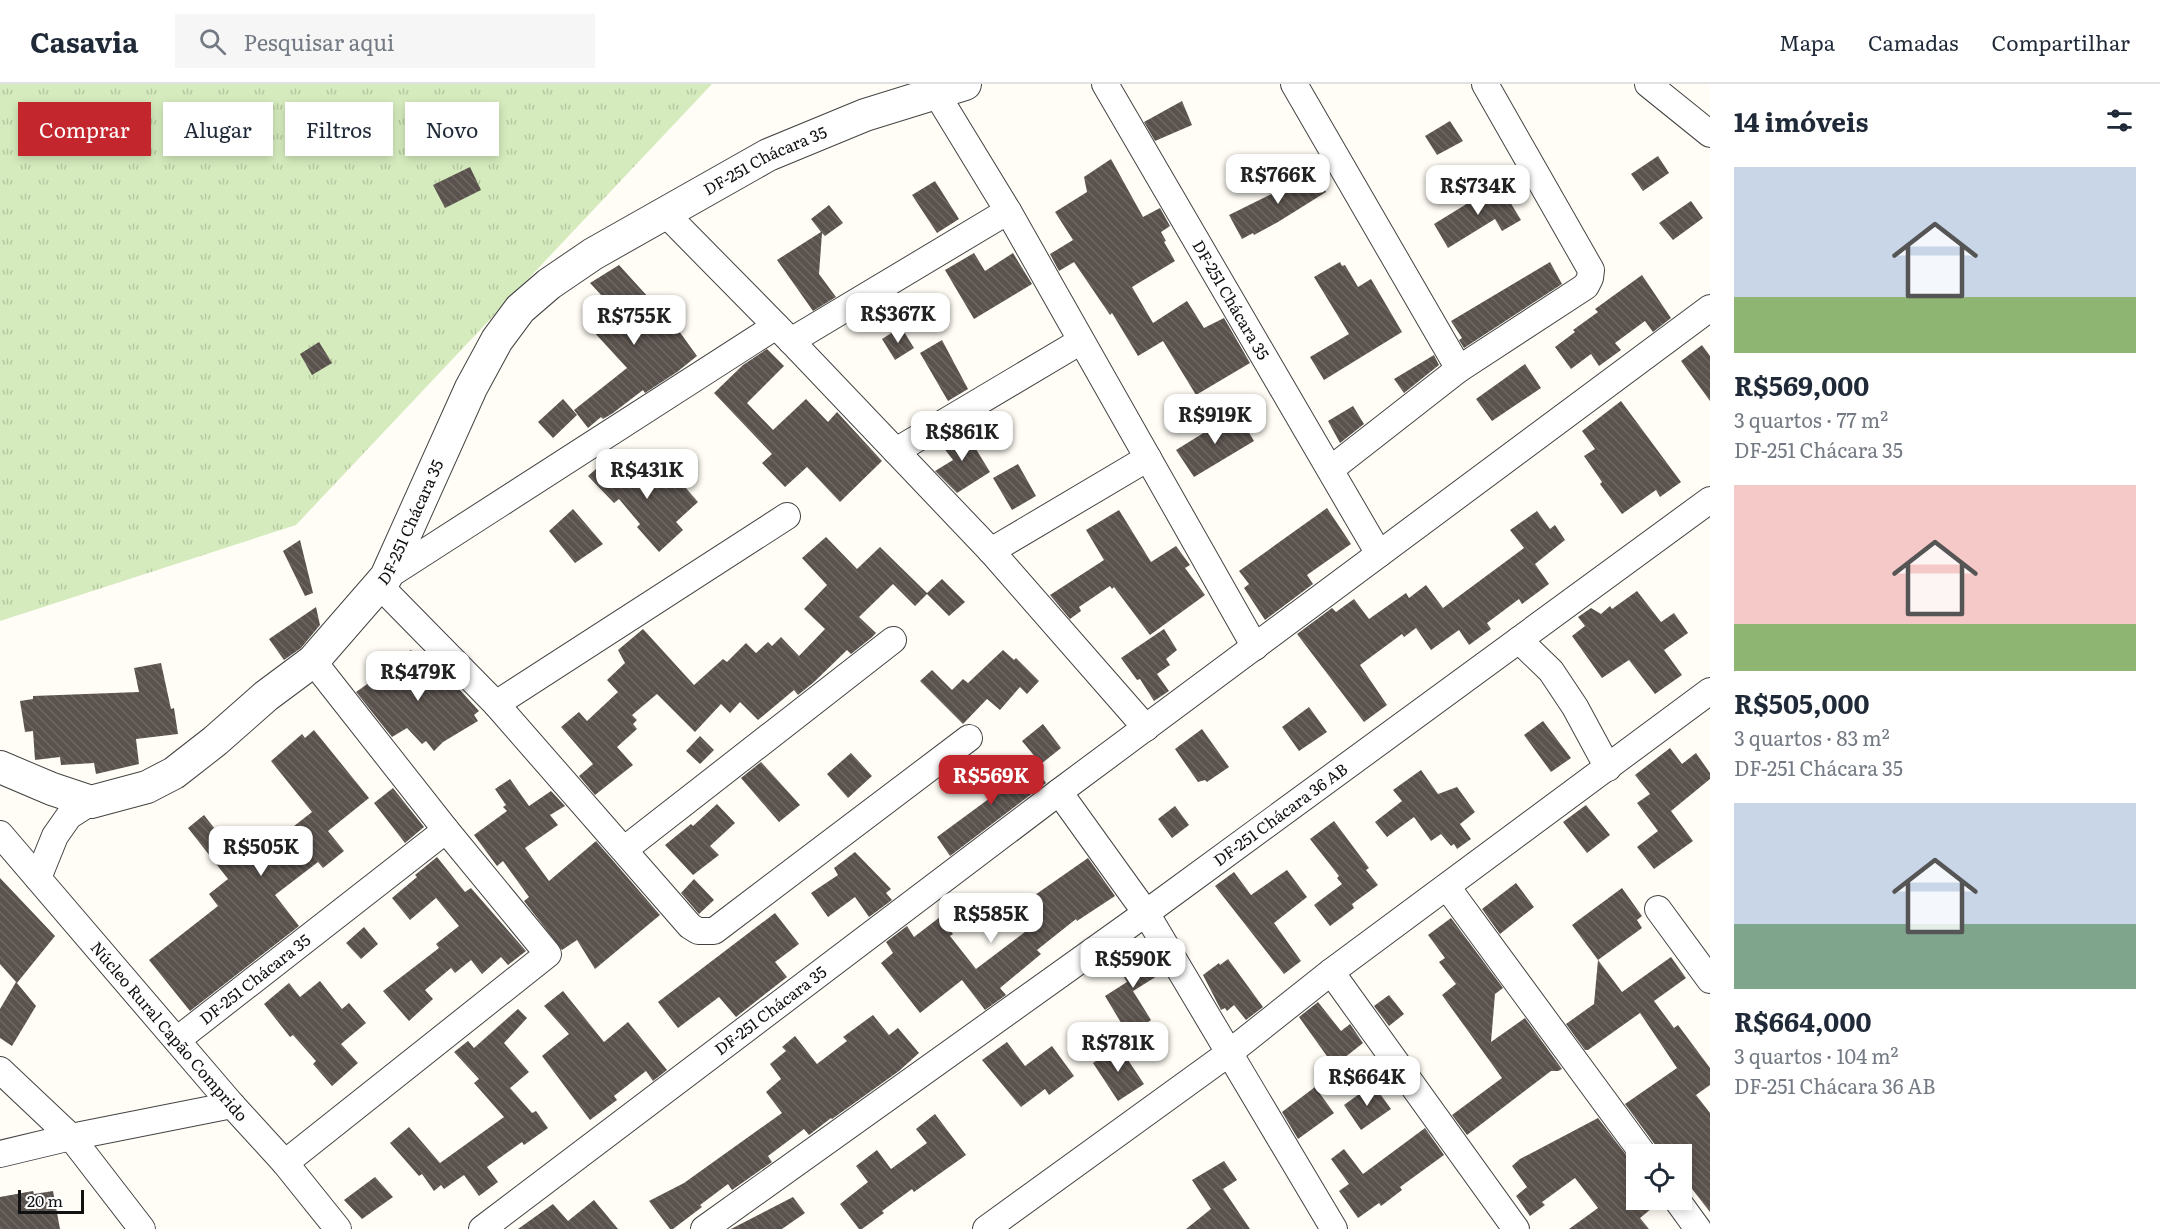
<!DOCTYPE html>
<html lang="pt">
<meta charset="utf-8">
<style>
body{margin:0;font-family:Literata,serif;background:#f6f6f7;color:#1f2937;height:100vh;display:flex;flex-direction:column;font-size:22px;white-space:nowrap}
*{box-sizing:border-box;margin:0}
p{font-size:20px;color:#747a83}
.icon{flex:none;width:33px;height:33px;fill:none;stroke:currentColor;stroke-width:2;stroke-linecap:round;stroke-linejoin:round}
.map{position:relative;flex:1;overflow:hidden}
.panel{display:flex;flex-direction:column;background:#fff;width:450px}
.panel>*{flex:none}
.guide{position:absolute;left:18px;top:18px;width:570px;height:54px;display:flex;gap:12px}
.controls{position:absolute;left:1626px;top:1060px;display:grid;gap:12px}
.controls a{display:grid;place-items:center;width:66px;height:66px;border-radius:0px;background:#fff;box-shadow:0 3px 9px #0003;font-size:30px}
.scale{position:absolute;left:18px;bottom:15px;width:66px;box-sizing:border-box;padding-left:6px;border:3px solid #111;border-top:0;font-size:16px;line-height:21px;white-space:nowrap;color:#111;-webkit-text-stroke:4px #fff;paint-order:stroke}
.price{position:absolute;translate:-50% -51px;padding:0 14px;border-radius:12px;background:#fff;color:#222;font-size:20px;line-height:39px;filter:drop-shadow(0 2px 3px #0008)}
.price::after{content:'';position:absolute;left:50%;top:36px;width:18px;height:14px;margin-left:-9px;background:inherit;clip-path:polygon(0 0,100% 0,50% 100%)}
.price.active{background:#c4262e;color:#fff}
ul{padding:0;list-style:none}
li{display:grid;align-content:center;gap:12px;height:318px;padding:0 24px}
li span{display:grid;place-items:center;height:186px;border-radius:0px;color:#555}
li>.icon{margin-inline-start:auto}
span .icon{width:108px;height:108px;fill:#fffc;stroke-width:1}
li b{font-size:26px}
h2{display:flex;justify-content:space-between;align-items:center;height:72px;padding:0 24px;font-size:26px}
.pill{padding:0 21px;border-radius:0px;background:#fff;box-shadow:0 3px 9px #0003;font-size:21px;line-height:54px}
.pill.active{background:#c4262e;color:#fff}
header{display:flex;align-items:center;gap:36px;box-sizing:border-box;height:84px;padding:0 30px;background:#fff;border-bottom:2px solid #e0e1e3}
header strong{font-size:28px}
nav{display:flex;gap:33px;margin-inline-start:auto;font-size:21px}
.search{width:420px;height:54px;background:#f6f6f7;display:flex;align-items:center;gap:15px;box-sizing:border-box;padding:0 21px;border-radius:0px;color:#747a83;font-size:22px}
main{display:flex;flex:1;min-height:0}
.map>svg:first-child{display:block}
.grass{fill:url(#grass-tufts)}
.building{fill:url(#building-back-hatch)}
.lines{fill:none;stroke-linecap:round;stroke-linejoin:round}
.minor-casing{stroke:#444;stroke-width:28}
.tertiary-casing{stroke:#444;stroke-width:34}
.minor{stroke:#fff;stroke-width:26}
.tertiary{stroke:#fff;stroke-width:32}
.labels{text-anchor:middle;stroke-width:6;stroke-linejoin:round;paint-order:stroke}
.street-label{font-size:16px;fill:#111;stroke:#fff}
</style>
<header>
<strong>Casavia</strong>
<div class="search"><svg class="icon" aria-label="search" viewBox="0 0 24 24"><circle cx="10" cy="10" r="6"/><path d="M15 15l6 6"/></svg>Pesquisar aqui</div>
<nav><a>Mapa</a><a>Camadas</a><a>Compartilhar</a></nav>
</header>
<main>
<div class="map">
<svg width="1710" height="1145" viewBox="0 0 1710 1145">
<defs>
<pattern id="grass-tufts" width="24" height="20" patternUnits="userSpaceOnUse" patternTransform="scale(1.5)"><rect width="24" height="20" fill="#d5ebbd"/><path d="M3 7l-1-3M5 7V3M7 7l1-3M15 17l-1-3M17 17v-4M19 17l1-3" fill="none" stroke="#b6c8a1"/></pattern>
<pattern id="building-back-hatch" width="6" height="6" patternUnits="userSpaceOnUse" patternTransform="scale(1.5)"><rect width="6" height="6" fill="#5a524d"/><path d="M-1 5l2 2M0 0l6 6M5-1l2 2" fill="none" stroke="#6d6662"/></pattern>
</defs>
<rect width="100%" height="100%" fill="#fffdf5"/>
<path class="grass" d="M0,0H712L296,441L0,537Z"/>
<path class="building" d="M1182,17L1192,41L1155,57L1144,38Z
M1450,37L1463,57L1437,71L1425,52Z
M1658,72L1669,89L1643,107L1631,90Z
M1111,75L1143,133L1160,124L1170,142L1161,148L1166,157L1164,158L1175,177L1132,203L1153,239L1187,217L1204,244L1224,234L1250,279L1196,311L1163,257L1138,272L1112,229L1110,231L1074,178L1059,187L1050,170L1073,156L1055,128L1087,108L1084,93Z
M470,83L481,106L445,124L433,101Z
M1312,84L1326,108L1278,138L1254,151L1253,149L1242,155L1229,131L1290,101L1288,98Z
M935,97L959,135L937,149L912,111Z
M1499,100L1521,136L1502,147L1495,135L1448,164L1434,140Z
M1691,117L1703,134L1673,156L1659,139Z
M829,121L843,139L825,152L822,149L819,190L836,213L813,227L777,176L821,148L811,135Z
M974,169L985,187L1013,169L1032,200L974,235L945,186Z
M1340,178L1342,182L1345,181L1358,203L1371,195L1402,248L1324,296L1310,273L1349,250L1314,193Z
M1550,178L1562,200L1464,264L1459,256L1462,254L1451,237Z
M619,181L679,247L697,272L677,288L645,309L643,306L613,329L603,335L601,333L588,344L574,326L627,284L593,247L615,226L590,199Z
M1642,191L1671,234L1653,248L1645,237L1615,259L1621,266L1599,282L1591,270L1571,285L1555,263L1575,248L1573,246L1598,228L1595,225Z
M901,243L914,264L895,276L882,255Z
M942,256L968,305L948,317L920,269Z
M319,258L332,279L312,291L300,270Z
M1702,261L1710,272V317L1681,277Z
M767,265L784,282L747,319L773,346L806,315L828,338L837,328L882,377L840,418L807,383L785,403L762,379L772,370L714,309L743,281Z
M1434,271L1439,281L1404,309L1394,295Z
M1525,280L1541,304L1492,337L1476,315Z
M563,315L577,331L553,354L538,338Z
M1621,317L1681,398L1660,413L1656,406L1622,430L1600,400L1602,398L1584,372L1595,365L1582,347Z
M1353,322L1364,340L1340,359L1328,337Z
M1238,330L1254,357L1194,393L1176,366L1226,335L1227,337Z
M963,344L990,388L957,409L935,387L953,376L940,359Z
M614,369L648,407L670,386L698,418L676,438L683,446L659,468L637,443L640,440L619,415L614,419L588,392Z
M1018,380L1036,412L1012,426L993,394Z
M1327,424L1351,460L1307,491L1313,500L1265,536L1244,504L1249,500L1239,487Z
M573,425L603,460L575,479L549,447Z
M1119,426L1151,478L1176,462L1190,481L1185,484L1205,511L1150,551L1114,503L1112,505L1110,502L1079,523L1081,527L1070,535L1050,511L1104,476L1086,446Z
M1537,427L1550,445L1555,441L1565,456L1535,480L1549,500L1522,520L1519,515L1487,539L1491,545L1469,561L1459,546L1431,566L1416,544L1404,553L1402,550L1360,581L1387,621L1364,638L1297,550L1332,524L1336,528L1354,515L1369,535L1406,509L1409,514L1426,501L1443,524L1524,464L1510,446Z
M826,453L857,485L880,463L927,509L942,495L965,518L949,532L927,510L915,522L893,500L859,533L876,549L871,554L851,570L847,566L814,598L798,611L794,606L758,636L740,618L730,629L721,620L695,648L657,610L632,631L637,636L633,640L637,645L617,663L633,681L595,711L579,692L593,680L561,643L579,628L587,637L618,608L607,596L625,579L618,566L643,545L694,601L723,575L727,578L746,559L756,569L768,558L772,562L781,553L799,572L825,545L804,525L827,501L802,474Z
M300,456L313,509L305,512L283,467Z
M1637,507L1661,538L1674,529L1688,549L1664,566L1682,591L1655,610L1629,576L1602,594L1572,552L1585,542L1578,533L1591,524L1601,530L1610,522L1612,525Z
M316,523L320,541L301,564L284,576L269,555Z
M1164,545L1177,566L1166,575L1170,581L1157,590L1169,607L1154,617L1140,595L1137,596L1121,574Z
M411,566L428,593L440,584L479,627L474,631L478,637L443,658L434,667L426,657L422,660L407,644L392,653L356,608L387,586L385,583Z
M1003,566L1014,576L1016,574L1039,597L1027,610L1020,603L1000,626L987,615L963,640L920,597L932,586L952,606L963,595L968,599Z
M161,579L171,625L174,624L178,650L136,655L139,680L96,690L94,679L61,681L60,673L35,676L33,647L25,648L20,617L33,615V612L139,608L134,584Z
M1309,623L1327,648L1299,667L1282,643Z
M1543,637L1571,674L1551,688L1524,651Z
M1043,640L1061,664L1041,680L1022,657Z
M1202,645L1229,683L1207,698L1205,696L1198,698L1175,665Z
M314,646L369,714L328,747L344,767L323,784L318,778L275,811L299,842L190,927L149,876L218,822L209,810L228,795L188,744L204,731L233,768L238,764L246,775L278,750L280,753L312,728L271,677L302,650L305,654Z
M700,652L714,666L700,680L686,667Z
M1670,664L1682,680L1696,669L1710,689V695L1671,727L1693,757L1654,785L1637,763L1658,747L1637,719L1650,710L1635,691Z
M851,669L872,692L848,714L827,690Z
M761,678L800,721L779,738L741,694Z
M992,680L1007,702L1034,682L1046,699L950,772L937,753L990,714L975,694Z
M1421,686L1438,710L1457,703L1475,728L1460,740L1471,755L1457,765L1454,760L1451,762L1441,750L1431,757L1414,733L1387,753L1375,738L1402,717L1393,706Z
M510,695L529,722L551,707L565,722L550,731L558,741L525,764L549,797L596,757L660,831L595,885L577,856L562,866L524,817L529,813L503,777L497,782L474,751L507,727L503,723L506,721L495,705Z
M393,704L424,743L405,759L374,719Z
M717,720L735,739L710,762L719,771L693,791L665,761L691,740L693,742Z
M1586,721L1610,751L1587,769L1563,738Z
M1175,722L1189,741L1172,754L1158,735Z
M1334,737L1369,784L1366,786L1378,801L1352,820L1354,824L1330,842L1314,821L1342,800L1337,794L1339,792L1310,755Z
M855,768L891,805L886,809L892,816L869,833L855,813L828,833L811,809L838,791L834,784Z
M437,773L465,808L471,804L526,867L508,881L501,873L482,890L471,876L455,889L451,884L425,906L433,915L409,937L383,907L439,864L436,860L459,842L436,814L410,836L392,814L417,793L415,791Z
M1088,774L1115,812L1077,837L1076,835L1037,866L1041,870L1000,904L1006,911L985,926L962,896L920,929L881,879L893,869L886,858L907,842L914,853L940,833L953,850L950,852L976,885L1037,839L1022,820Z
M1287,786L1307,813L1274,839L1301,877L1284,890L1215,802L1234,788L1251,811Z
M0,794L55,852L17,899L36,922L12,962L0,954V925L16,898L0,880Z
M694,795L714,816L699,830L681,809Z
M1516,799L1534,823L1500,850L1482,825Z
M1622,804L1642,832L1637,836L1642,844L1598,876L1622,908L1671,873L1686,894L1654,917L1674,944L1678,941L1710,984V1001L1696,1011L1710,1029V1128L1682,1092V1071H1659L1656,1062L1625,1020L1677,984L1640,929L1588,966H1585L1566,940L1594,920L1598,876L1572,841Z
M775,829L799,860L775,878L787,893L736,933L719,913L678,944L658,918Z
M1451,834L1503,904L1495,910L1491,958L1525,934L1562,985L1558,987H1551L1467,1051L1452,1031L1502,994L1442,911L1456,900L1439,878L1445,874L1428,851Z
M364,843L378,860L361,875L346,859Z
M1145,861L1162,889L1133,907L1151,936L1129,952L1105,912L1127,898L1115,879Z
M1228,875L1263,923L1246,936L1234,921L1227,927L1225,924L1221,926L1203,891L1219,879L1220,881Z
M320,897L342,925L349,919L366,939L341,960L358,979L332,1002L313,980L316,977L293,951L290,953L264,920L289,899L300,913Z
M563,907L604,958L628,938L667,986L653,997L646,987L614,1012L617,1016L590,1036L542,972L569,950L544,922Z
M1389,911L1404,930L1389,942L1374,922Z
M1318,918L1341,947L1350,940L1363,959L1334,982L1299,933Z
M518,925L527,934L504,959L529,988L510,1004L532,1029L536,1027L548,1044L524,1061L522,1058L487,1083L498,1098L479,1112L464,1091L444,1105L441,1101L434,1107L422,1090L419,1092L390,1059L409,1043L440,1079L504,1033L474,999L479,995L454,968L468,957L474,964Z
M873,931L889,951L898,944L919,969L899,987L832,1035L831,1034L809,1051L804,1045L768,1072L772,1078L732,1106L728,1100L700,1121L702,1123L673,1145H670L649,1117L684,1099L782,1029L766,1008L781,995L770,980L786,967L782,963L795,952L817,980L847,957L843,953Z
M1007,958L1025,982L1052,962L1074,992L1049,1011L1045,1005L1021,1023L982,976Z
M1118,961L1144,1000L1118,1017L1093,979Z
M1373,1000L1391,1025L1361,1046L1344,1021Z
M1315,1003L1334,1029L1298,1055L1282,1028Z
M935,1030L966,1071L914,1108L912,1105L882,1127L884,1129L862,1145H859L840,1120L868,1098L856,1082L877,1066L891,1085L927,1059L916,1045Z
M1598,1034L1636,1084V1116H1662L1640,1134L1649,1145H1569L1598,1124L1575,1094L1542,1118L1545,1121L1530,1132L1516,1112L1527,1103L1512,1082L1520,1075Z
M1425,1044L1444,1071L1400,1103L1402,1106L1381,1122L1379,1119L1358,1134L1339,1107L1349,1100L1331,1075L1344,1065L1363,1090Z
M1224,1077L1237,1096L1223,1105L1250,1145H1186L1211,1125L1192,1096Z
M375,1093L393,1113L362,1135L344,1116Z
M33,1107L34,1110L53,1107L60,1145H0V1113Z
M793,1113L805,1129L782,1145H731Z
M594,1116L618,1145H518L553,1120L568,1137Z"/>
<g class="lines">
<defs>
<g id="minor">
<path id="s1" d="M1105,0L1379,470"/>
<path d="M1294,0L1459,285"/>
<path d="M1648,0L1710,50"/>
<path d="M936,9L1008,127L1255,563"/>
<path d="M665,129L791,257L991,467L1146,644"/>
<path d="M791,257L1008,127"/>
<path d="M896,367L1081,257"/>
<path d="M1331,385L1459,285L1586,202L1590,194L1591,186L1485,0"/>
<path d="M991,467L1148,374"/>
<path d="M386,493L776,242"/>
<path d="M380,502L496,620L690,842L698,847H714L969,654"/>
<path d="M1519,556L1551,587L1575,623L1608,684"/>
<path d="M496,620L787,432"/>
<path d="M1059,708L1146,829L1334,1145"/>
<path id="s2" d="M0,750L232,1021L285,1079L338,1145"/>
<path d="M625,765L893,556"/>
<path d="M38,794L55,752L69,732L91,718"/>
<path d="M1447,803L1644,1071"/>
<path d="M1658,825L1710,896"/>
<path d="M1331,888L1516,1145"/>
<path id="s3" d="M177,956L446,746"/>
<path d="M0,986L71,1053L142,1145"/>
<path d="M0,1070L71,1053L232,1021"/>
<path d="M285,1079L548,870L446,746L313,577"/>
<path d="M1677,1116L1698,1145"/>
<path id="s4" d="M482,1145L1059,708L1710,224"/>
<path id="s5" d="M704,1145L1146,829L1710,416"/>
<path d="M986,1145L1229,969L1331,888L1710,607"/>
</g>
<g id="tertiary">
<path id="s6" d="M0,683L52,705L91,718L147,703L174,689L215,657L266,612L313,577L386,493L471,304L497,256L520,225L549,200L593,170L768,71L865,31L965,0"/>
</g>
</defs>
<use href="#minor" class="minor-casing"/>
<use href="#tertiary" class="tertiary-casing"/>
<use href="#minor" class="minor"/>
<use href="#tertiary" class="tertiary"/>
</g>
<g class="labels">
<g class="street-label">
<text dy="6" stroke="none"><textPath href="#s6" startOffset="1064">DF-251 Chácara 35</textPath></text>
<text dy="6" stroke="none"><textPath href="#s1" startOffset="250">DF-251 Chácara 35</textPath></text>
<text dy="6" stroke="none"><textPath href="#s6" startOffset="536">DF-251 Chácara 35</textPath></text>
<text dy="6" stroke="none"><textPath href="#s5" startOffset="710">DF-251 Chácara 36 AB</textPath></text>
<text dy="6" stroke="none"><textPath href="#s3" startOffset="99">DF-251 Chácara 35</textPath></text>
<text dy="6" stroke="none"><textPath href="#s4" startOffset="362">DF-251 Chácara 35</textPath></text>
<text dy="6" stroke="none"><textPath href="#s2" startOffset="260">Núcleo Rural Capão Comprido</textPath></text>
</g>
</g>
</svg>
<div class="controls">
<a><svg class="icon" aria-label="locate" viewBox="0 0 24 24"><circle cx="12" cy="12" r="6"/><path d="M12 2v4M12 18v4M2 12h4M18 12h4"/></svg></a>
</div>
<div class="scale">20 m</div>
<b class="price" style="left:1278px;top:121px">R$766K</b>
<b class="price" style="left:1478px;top:132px">R$734K</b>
<b class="price" style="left:898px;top:260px">R$367K</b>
<b class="price" style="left:634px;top:262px">R$755K</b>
<b class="price" style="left:1215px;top:361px">R$919K</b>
<b class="price" style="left:962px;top:378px">R$861K</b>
<b class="price" style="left:647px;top:416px">R$431K</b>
<b class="price" style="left:418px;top:618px">R$479K</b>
<b class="price active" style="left:991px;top:722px">R$569K</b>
<b class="price" style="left:261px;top:793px">R$505K</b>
<b class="price" style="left:991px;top:860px">R$585K</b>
<b class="price" style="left:1133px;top:905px">R$590K</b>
<b class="price" style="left:1118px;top:989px">R$781K</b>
<b class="price" style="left:1367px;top:1023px">R$664K</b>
<div class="guide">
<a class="pill active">Comprar</a>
<a class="pill">Alugar</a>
<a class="pill">Filtros</a>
<a class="pill">Novo</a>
</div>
</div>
<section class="panel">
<h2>14 imóveis<svg class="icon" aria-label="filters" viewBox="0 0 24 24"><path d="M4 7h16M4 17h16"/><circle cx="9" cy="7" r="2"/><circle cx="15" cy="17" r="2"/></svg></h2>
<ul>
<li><span style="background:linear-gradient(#c9d6e8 70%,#8fb573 0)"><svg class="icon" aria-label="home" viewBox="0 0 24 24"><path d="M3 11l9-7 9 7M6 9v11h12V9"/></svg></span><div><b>R$569,000</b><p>3 quartos · 77 m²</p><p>DF-251 Chácara 35</p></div></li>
<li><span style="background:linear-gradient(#f6c9c9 75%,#8fb573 0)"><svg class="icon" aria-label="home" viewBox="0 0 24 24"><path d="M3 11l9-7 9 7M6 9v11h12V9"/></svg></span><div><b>R$505,000</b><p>3 quartos · 83 m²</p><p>DF-251 Chácara 35</p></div></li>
<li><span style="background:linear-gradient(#c9d6e8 65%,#7fa58c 0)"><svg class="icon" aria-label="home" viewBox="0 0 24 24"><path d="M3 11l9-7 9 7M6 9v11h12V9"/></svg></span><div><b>R$664,000</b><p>3 quartos · 104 m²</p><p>DF-251 Chácara 36 AB</p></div></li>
</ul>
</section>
</main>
